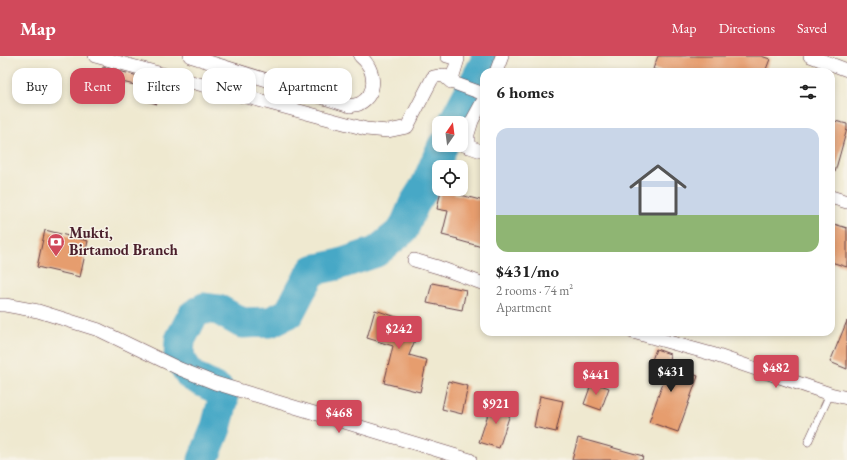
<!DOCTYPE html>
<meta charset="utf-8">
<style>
body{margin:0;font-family:"EB Garamond",serif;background:#f2f2f2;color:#222;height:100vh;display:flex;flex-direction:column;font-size:15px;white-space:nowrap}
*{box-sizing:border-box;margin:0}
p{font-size:13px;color:#767676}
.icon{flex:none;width:22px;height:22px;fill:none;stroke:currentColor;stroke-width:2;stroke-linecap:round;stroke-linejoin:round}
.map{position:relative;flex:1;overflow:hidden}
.panel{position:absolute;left:480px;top:12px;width:355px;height:268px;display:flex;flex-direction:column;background:#fff;border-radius:12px;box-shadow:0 2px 6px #0003}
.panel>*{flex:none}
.hud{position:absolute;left:12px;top:12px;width:380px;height:36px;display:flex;gap:8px}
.needle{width:26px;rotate:14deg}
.controls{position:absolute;left:432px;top:60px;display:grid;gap:8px}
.controls a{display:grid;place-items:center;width:36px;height:36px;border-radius:8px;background:#fff;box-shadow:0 2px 6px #0003;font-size:20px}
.price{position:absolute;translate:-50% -34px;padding:0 9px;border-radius:4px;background:#d1495b;color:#fff;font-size:13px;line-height:26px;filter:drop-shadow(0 1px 2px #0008)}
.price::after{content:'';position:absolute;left:50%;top:24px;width:12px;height:9px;margin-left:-6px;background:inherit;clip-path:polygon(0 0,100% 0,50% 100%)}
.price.on{background:#222;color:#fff}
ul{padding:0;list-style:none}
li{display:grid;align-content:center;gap:8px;height:212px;padding:0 16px}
li span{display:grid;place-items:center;height:124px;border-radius:12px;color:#555}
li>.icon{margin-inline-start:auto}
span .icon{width:72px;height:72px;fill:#fffc;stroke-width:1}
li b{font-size:17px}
h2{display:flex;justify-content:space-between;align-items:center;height:48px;padding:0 16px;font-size:17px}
.pill{padding:0 14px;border-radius:12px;background:#fff;box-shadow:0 2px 6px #0003;font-size:14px;line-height:36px}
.pill.on{background:#d1495b;color:#fff}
header{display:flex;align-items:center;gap:24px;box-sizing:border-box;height:56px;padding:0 20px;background:#d1495b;color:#fff}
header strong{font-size:19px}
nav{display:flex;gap:22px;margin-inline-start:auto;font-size:14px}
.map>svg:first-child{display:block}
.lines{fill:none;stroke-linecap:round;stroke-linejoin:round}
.river{stroke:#47a8c6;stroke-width:31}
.building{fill:#e69d6e}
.lane-casing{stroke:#633d44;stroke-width:8}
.street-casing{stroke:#633d44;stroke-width:14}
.lane{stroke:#fff;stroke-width:7}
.street{stroke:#fff;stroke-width:13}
.labels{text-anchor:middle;stroke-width:3;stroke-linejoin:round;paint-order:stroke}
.poi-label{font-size:15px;font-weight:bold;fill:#4a1f2b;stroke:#f7f3e8;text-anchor:start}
</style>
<header>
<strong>Map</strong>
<nav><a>Map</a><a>Directions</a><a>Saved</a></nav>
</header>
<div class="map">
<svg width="847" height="404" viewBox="0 0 847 404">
<rect width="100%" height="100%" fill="#f7f3e8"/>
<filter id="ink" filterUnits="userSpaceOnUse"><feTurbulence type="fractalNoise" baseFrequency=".025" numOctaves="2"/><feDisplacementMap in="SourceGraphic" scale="8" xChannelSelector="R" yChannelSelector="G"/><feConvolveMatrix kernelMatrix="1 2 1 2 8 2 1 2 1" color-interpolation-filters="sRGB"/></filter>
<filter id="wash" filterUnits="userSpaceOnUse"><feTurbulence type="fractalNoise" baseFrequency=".012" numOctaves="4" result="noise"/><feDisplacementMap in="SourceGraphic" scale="16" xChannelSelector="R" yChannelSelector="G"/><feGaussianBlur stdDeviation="0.9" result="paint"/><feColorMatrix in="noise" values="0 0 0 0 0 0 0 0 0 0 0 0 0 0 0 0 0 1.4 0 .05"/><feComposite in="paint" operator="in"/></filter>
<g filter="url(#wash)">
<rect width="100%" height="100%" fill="#efe9d0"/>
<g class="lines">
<path class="river" d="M453,67L486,5V0
M203,404L216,372L223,345L219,334L191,320L179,301L180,284L193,259L204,252L219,254L242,267L270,266L289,257L301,234L313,214L337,209L376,196L403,174L414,148L426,129L443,89"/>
</g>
<g id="blocks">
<path class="building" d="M658,0H761L770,3L765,16H663L653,13Z
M103,11L162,26L157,48L140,43L143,31L101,21Z
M831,64L847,68V73L835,116L831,115Z
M441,134L484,145V183L482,191L457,184L458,183L442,179L448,155L437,153Z
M831,167L847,172V211L831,206Z
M45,174L88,185L80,221L37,211Z
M432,227L466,234L462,254L427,247Z
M375,254L421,269L409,299L427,304L420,336L384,327L393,290L367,282Z
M847,265V313L830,306Z
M656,293L670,298L671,310L698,320L678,376L649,366L666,318L649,312Z
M448,325L468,330L462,358L442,353Z
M592,326L609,332L601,354L584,348Z
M540,340L563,345L556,376L534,371Z
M492,346L512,352L499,392L479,386Z
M578,382L643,400L642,404H572Z"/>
</g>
</g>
<g filter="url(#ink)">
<use href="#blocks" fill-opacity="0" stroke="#633d44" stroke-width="1"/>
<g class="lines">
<defs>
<path id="lane" d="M808,386L830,338"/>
<path id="street" d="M95,0L366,73L388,75L407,71L433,21L443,19L451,26
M190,0L350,50C353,49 356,49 359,48C379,38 375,12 360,0
M447,0L458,3L451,26L484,38
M810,0L847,14
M496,16L502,0
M461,88L484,96
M468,91V78L472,65L484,43
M831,141L847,146
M414,204L438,211L484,228
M0,249H5L38,255L99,274L180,313L215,327L470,404
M633,276L712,298L830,338L847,342"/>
</defs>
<use href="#lane" class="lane-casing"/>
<use href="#street" class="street-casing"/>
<use href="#lane" class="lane"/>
<use href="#street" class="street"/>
</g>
</g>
<defs>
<symbol id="bank-pin" viewBox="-11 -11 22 30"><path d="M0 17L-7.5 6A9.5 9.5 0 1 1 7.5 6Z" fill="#d1495b" stroke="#f7f3e8"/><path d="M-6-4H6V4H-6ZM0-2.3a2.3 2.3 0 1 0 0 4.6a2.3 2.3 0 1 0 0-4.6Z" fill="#fff"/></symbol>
</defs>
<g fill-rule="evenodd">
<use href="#bank-pin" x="46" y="176" width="20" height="27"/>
</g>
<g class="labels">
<g class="poi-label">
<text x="69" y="182">Mukti,<tspan x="69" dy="17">Birtamod Branch</tspan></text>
</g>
</g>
</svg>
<div class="controls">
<a><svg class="needle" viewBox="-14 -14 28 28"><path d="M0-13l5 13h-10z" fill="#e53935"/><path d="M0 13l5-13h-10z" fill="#767676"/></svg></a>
<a><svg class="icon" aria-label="locate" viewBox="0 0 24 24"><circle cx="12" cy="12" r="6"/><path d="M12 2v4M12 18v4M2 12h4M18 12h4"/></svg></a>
</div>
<b class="price" style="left:399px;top:294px">$242</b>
<b class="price" style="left:776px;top:333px">$482</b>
<b class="price on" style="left:671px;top:337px">$431</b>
<b class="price" style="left:596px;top:340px">$441</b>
<b class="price" style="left:496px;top:369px">$921</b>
<b class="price" style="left:339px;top:378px">$468</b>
<div class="hud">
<a class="pill">Buy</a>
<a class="pill on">Rent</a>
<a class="pill">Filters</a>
<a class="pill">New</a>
<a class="pill">Apartment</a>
</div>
<section class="panel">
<h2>6 homes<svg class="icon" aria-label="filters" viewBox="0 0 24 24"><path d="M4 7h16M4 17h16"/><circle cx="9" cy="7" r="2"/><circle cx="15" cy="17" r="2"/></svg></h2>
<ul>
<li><span style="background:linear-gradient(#c9d6e8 70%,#8fb573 0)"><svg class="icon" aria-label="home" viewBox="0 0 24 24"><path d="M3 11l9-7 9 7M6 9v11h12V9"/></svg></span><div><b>$431/mo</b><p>2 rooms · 74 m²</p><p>Apartment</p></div></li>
</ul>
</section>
</div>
